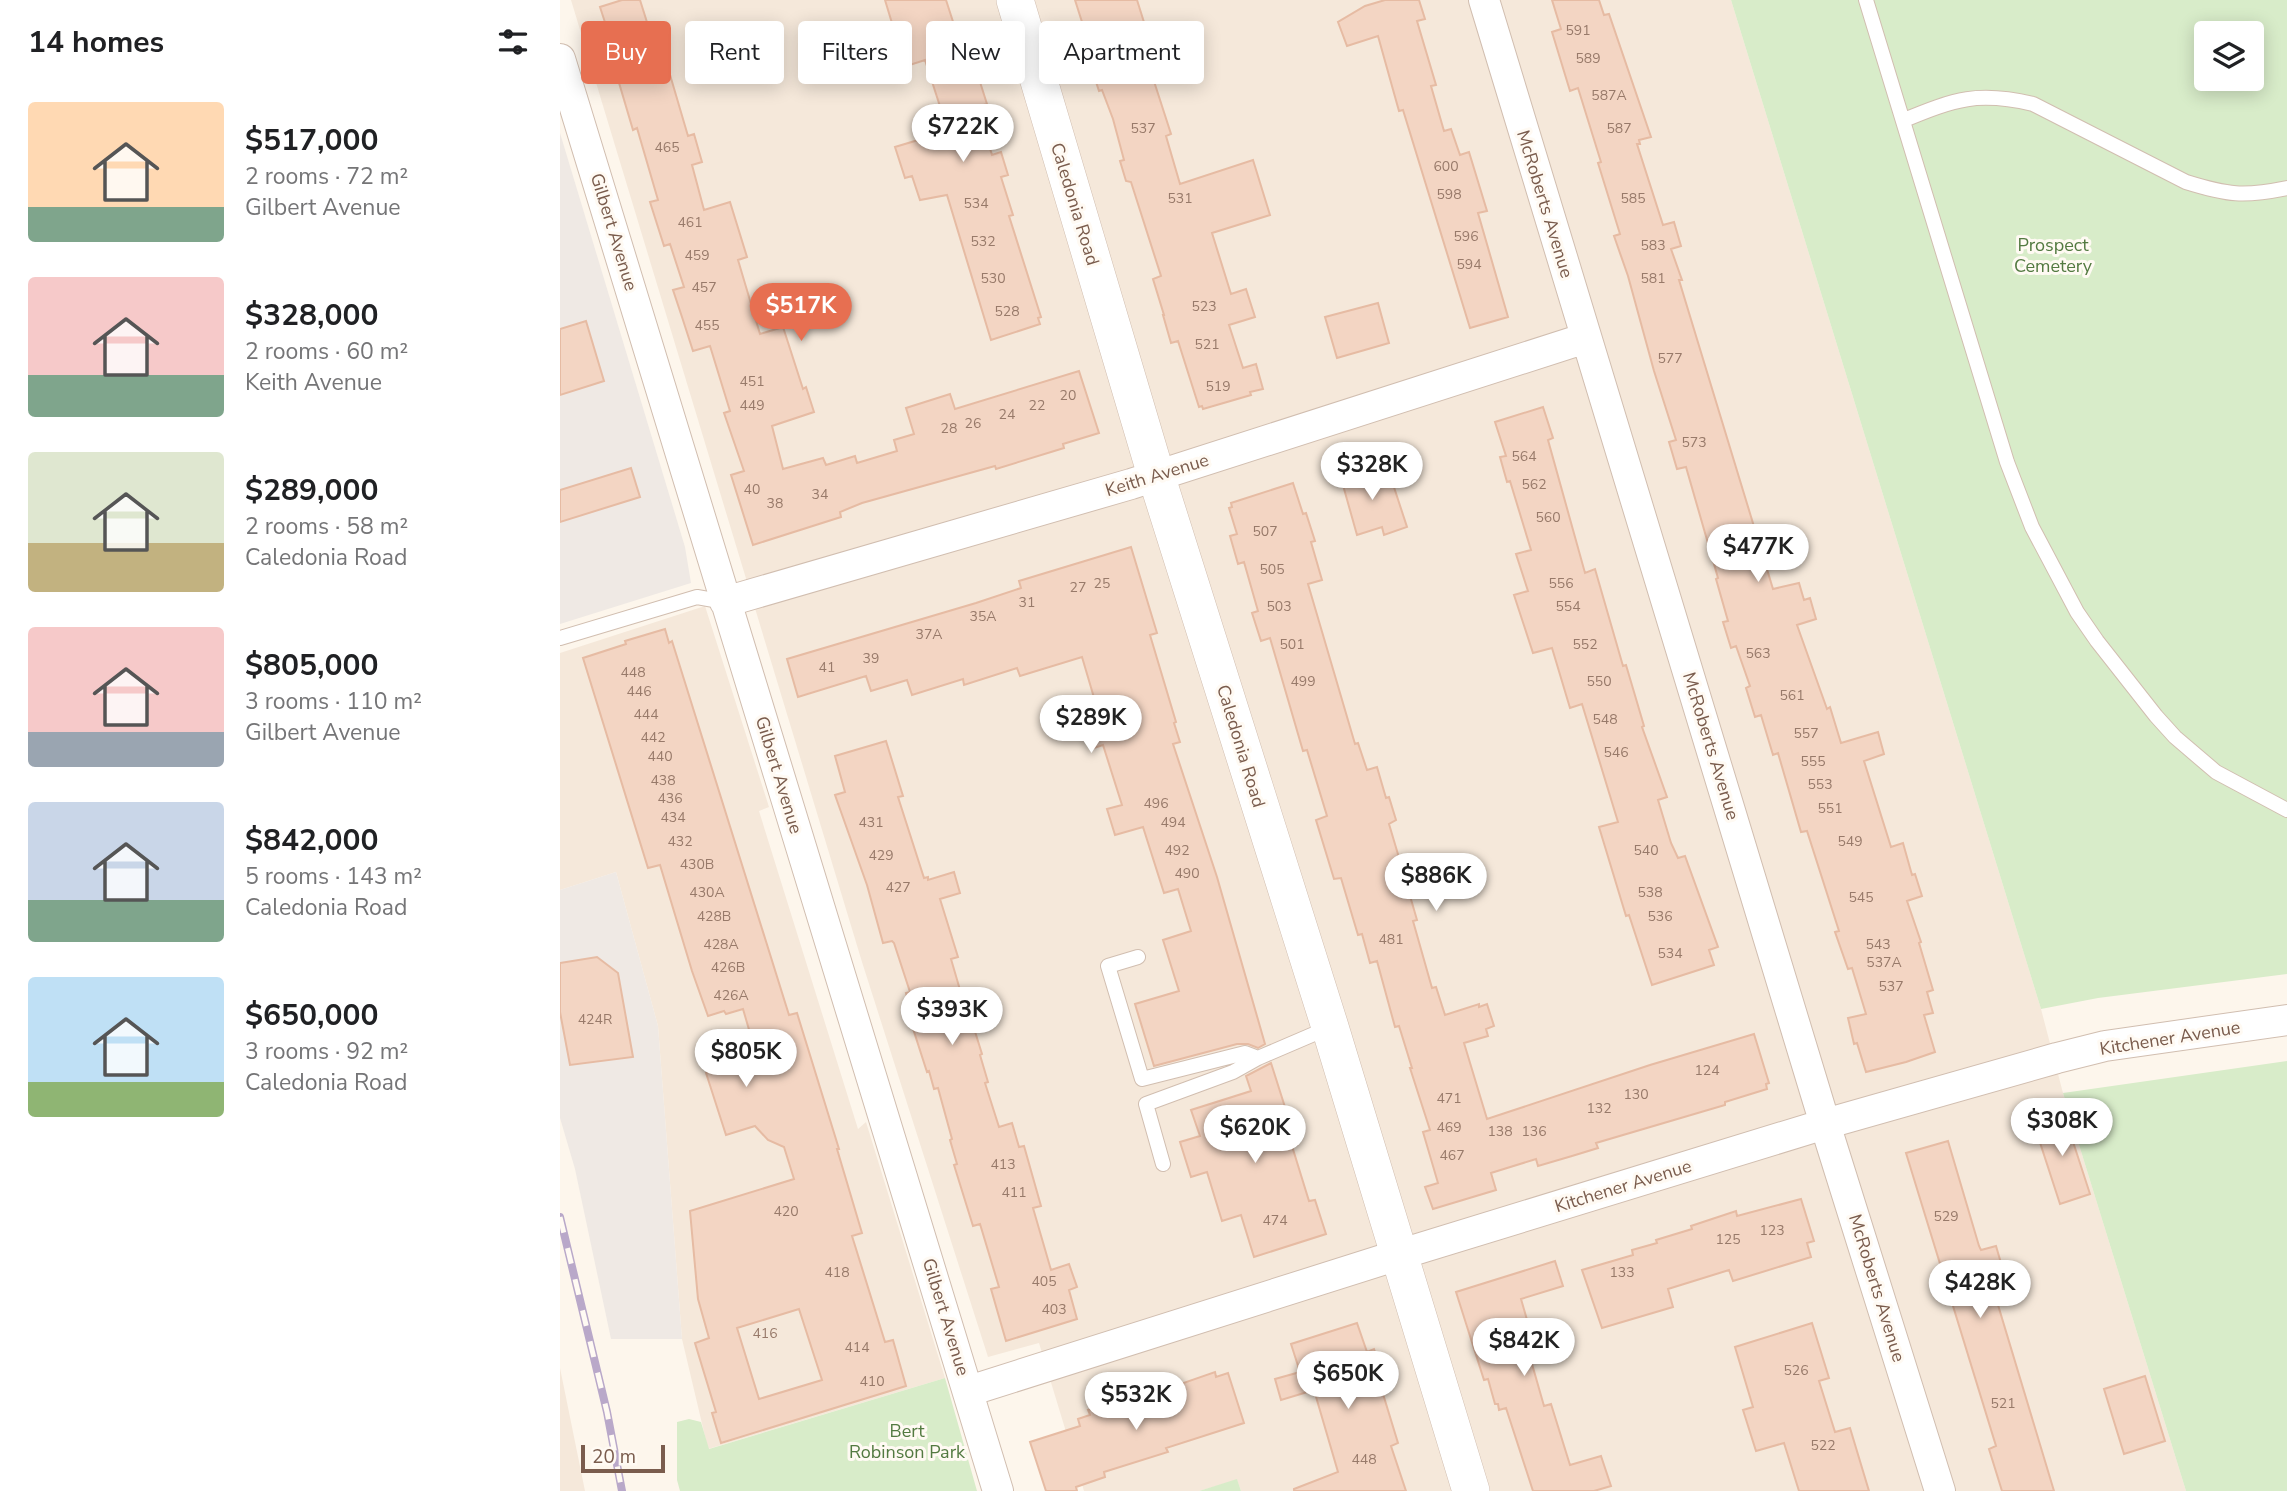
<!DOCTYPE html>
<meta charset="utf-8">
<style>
body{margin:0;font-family:"Nunito Sans",sans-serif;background:#f6f6f6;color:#202124;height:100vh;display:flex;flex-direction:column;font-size:26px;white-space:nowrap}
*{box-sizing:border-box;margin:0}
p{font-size:23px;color:#757577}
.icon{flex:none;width:38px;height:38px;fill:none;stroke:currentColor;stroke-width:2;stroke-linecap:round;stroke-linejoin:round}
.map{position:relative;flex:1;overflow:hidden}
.sheet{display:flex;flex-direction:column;background:#fff;width:560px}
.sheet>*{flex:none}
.top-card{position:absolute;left:21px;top:21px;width:665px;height:63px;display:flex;gap:14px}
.controls{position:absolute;left:1634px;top:21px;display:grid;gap:14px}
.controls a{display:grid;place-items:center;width:70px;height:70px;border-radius:7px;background:#fff;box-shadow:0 4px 18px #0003;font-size:35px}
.scale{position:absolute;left:21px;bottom:18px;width:84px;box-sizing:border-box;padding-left:7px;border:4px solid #7a5c4d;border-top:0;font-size:19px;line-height:24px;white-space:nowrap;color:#7a5c4d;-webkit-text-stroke:5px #fffaf3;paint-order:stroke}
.price{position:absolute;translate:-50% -60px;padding:0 16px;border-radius:24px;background:#fff;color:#222;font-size:23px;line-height:46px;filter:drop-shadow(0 2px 4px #0008)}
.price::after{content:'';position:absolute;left:50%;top:42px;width:21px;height:16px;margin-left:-10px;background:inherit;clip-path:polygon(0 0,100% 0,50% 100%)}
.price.active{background:#e76f51;color:#fff}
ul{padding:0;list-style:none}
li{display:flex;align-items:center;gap:21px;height:175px;padding:0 28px}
li span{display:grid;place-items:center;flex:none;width:196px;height:140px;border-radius:7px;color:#555}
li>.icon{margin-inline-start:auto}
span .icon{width:84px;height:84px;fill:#fffc;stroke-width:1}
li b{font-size:30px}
h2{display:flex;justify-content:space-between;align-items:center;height:84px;padding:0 28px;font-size:30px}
.pill{padding:0 24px;border-radius:7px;background:#fff;box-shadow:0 4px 18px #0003;font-size:24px;line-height:63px}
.pill.active{background:#e76f51;color:#fff}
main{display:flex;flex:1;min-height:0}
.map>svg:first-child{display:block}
.residential{fill:#f5e8da}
.industrial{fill:#efe9e4}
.green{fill:#d8ecc9;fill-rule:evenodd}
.building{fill:#f3d5c3;stroke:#e6bba3;stroke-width:2;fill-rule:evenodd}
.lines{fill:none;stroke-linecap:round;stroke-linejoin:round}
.service-casing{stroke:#d1beb0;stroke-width:16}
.minor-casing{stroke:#d1beb0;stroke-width:32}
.tertiary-casing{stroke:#d1beb0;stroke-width:38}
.service{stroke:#fff;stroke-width:14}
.minor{stroke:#fff;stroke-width:30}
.tertiary{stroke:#fff;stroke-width:37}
.rail-casing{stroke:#b9a8c9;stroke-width:8}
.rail{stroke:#fffaf3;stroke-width:5;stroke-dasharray:16;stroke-linecap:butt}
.labels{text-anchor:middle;stroke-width:6;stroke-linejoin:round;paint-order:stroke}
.number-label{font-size:14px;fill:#987a6a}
.street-label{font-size:18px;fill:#7a5c4d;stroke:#fffaf3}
.park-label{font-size:18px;fill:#537a41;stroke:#fffaf3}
</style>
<main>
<section class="sheet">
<h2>14 homes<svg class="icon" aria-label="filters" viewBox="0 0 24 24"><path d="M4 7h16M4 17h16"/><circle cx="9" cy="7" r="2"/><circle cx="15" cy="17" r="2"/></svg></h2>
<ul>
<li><span style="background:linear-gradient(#ffd9b3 75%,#7fa58c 0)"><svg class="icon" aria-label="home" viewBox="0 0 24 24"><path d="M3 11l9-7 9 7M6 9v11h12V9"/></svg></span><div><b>$517,000</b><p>2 rooms · 72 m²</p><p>Gilbert Avenue</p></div></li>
<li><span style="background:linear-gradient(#f6c9c9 70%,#7fa58c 0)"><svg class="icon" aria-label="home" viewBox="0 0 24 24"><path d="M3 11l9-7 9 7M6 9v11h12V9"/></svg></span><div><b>$328,000</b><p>2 rooms · 60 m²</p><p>Keith Avenue</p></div></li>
<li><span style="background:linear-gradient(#dfe7d0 65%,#c2b280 0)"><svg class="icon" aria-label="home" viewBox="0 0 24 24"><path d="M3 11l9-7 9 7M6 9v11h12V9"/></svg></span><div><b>$289,000</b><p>2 rooms · 58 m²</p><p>Caledonia Road</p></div></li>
<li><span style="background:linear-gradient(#f6c9c9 75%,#9aa5b1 0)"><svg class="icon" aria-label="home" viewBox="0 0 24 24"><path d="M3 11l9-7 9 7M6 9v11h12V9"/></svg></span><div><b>$805,000</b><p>3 rooms · 110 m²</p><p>Gilbert Avenue</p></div></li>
<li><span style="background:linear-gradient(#c9d6e8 70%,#7fa58c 0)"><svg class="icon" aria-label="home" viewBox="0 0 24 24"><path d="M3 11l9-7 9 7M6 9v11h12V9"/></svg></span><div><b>$842,000</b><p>5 rooms · 143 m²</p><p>Caledonia Road</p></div></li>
<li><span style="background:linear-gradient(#bfe0f5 75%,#8fb573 0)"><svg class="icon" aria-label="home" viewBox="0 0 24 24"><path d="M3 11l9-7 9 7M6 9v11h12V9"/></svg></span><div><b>$650,000</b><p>3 rooms · 92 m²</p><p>Caledonia Road</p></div></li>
</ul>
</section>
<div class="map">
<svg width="1727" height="1491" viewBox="0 0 1727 1491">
<rect width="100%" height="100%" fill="#fdf6ec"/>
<path class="residential" d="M11,0H1171L1481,1009L1503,1093L1626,1491H681L677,1480L639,1491H524L479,1343L428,1357L302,962Z
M145,606L209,807L199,811L298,1129L306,1122L385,1378L148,1449L122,1339L98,1026L56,872L0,890V653Z
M0,1368L25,1491H0Z"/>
<path class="industrial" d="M0,133L125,547L131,583L0,624Z
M56,872L98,1026L122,1339H51L15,1169L0,1118V890Z"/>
<path class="green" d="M1171,0H1727V974L1538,998L1481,1009ZM1647,33H1692V79H1647Z
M1727,1061V1491H1626L1503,1093Z
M385,1378L417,1491H120L117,1480V1422L129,1419L141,1422L149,1449Z
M677,1479L681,1491H639Z"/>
<path class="building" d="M62,0H80L102,70L108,68L128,136L134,134L142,162L132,165L144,210L170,202L187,257L178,260L200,334L223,327L243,389L246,387L254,412L212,426L223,469L263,458L266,465L295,456L297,463L337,451L334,440L354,434L346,408L390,394L395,409L519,371L539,433L503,444L504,448L436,469L435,466L302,503L280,512L281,517L193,545L171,475L184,471L164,413L170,411L150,346L133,351L122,317L113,290L124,287L110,244L104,246L90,202L98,200L77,128L73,130L49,49L53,47L40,7Z
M325,0H386L406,62L413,60L427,104L417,107L432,155L441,152L448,175L441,177L453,215L449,216L481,317L478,318L480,324L431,340L387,195L360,200L352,176L345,178L335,147L388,131L365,60L331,71L320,38L335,33Z
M515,0H577L599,70L591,72L611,134L606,136L620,184L693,160L710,215L652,233L671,294L686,289L695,317L669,325L683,368L696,364L703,389L690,392L691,395L643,409L642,406L639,407L618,341L611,343L603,315H604L593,279L601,276L571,182L566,181L560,161L564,160L553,119L542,90L539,91L524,45L529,44Z
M825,0H859L865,19L857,21L876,85L871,86L884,131L891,129L900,155L909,152L927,211L918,213L948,317L910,328L843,110L839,111L818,36L787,46L778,22L805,6Z
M992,0H1039L1044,15L1049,14L1091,137L1079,140L1080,144H1077L1103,225L1114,222L1121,246L1111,249L1122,280H1119L1213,589L1239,583L1244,600L1250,598L1256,619L1237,625L1267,709L1270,707L1281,743L1318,732L1324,754L1304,761L1331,847L1343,843L1352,875L1355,874L1362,896L1347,901L1361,942L1359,943L1373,990L1367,992L1373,1013L1364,1015L1375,1052L1346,1062L1306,1072L1297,1043L1294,1044L1288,1018L1306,1014L1292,968L1288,969L1275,932L1279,931L1247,831L1241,832L1218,753L1213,755L1201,715L1195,717L1186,688L1190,686L1176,646L1171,648L1163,622L1168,621L1156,579L1158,578L1126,467L1117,469L1109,442L1116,440L1094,371L1068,276L1054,236L1060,234L1038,163L1041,162L1018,88L1010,91L992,32L1001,29Z
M818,303L829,343L777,358L765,317Z
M26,321L44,381L0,395V329Z
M983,407L993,438L988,440L1025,573L1035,569L1063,666L1066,665L1074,692L1084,726L1082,727L1107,797L1098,800L1111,843L1118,858L1125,856L1158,947L1149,950L1154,965L1092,985L1069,915L1066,916L1039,827L1058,822L1022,704L1010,708L992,648L973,653L954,595L968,591L956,554L971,550L950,481L947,482L940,457L946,456L935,422Z
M799,464L805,483L830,475L847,527L824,535L822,527L797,535L779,471Z
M71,468L80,497L0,522V490Z
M733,483L743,514L746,513L755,541L751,542L762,580L748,584L795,744L798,743L807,770L817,767L826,798L829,797L836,820L829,824L840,861L849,858L855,876L846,882L857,920L853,921L872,988L876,987L885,1015L919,1004V1007L927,1004L934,1026L926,1029L928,1036L904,1043L927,1119L1090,1065L1194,1034L1209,1083L1206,1084L1207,1089L1165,1102V1105L1036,1143L1038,1148L1012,1156L978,1166L976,1159L931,1173L936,1190L873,1209L865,1187L878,1183L863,1132L870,1130L850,1068H852L839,1026L835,1027L817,961L810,963L802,934L798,935L781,878L774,879L756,820L767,816L747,750L743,751L710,638L701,641L692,613L698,611L684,562L678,564L670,536L677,534L669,508L672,507L671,503Z
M571,547L597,633L590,635L616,722L614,723L620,742L613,744L657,877L705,1044L698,1048L688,1044H677L594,1066L575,1004L619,991L603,940L631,931L618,889L604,893L583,827L555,835L547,809L562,805L543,745L534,748L526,723L540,718L522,657L460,676L457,668L404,685L403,679L352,695L347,680L311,691L306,676L238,697L227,659L416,603L461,588L459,581Z
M105,629L109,643L112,641L229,1015L237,1013L279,1149H277L302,1233L292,1236L325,1342L333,1340L346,1386L161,1443L152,1413L156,1412L135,1343L149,1338L138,1299L130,1211L234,1179L224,1147L208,1140L195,1126L166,1135L146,1073L197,1057L183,1009L166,1014L164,1011L148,1016L132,971L100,865L88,868L23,658L66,644L65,641ZM239,1309L262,1380L199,1399L177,1328Z
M326,741L343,796L338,797L364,878L368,877V880L394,872L400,893L380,899L398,957L391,959L405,1007L407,1006L422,1054L420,1055L428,1082L425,1083L439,1127L452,1123L459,1147L464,1146L481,1206L473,1208L491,1270L509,1264L517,1287L509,1290L517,1319L446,1341L431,1289L439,1287L420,1224L413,1226L394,1165L397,1164L390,1140L392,1139L378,1088L374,1089L369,1071L367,1072L348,1013L351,1012L346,993L350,992L334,943L332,941L323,943L307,885L275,795L285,792L275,756Z
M37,957L58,973L73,1057L10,1065L0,1012V963Z
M711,1063L737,1145L732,1146L749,1201L755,1200L766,1234L694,1257L681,1215L662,1221L647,1172L631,1177L620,1142L640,1136L631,1110L691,1091L686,1076Z
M1503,1111L1530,1194L1500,1204L1473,1121Z
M1388,1141L1419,1246L1421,1250L1436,1246L1443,1270L1429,1275L1494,1491H1442L1429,1449L1436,1446L1346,1153Z
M1241,1199L1254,1241L1247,1243L1251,1257L1173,1281L1169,1270L1108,1289L1113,1307L1042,1328L1022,1270L1073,1255L1072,1250L1097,1243L1096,1240L1132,1229L1131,1226L1176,1211L1177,1216Z
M995,1261L1003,1286L961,1299L978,1358L972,1364L984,1406L991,1404L1010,1465L1041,1456L1051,1486L1034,1491H973L946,1408L939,1410L938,1404H935L928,1379L924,1380L896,1292Z
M797,1323L807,1352L814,1349L821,1370L816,1371L838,1443L831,1446L846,1491H734V1489L778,1472L754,1390L721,1400L715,1379L740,1372L731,1344Z
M1252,1323L1269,1378L1259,1381L1275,1432L1290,1428L1309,1491H1239L1224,1443L1196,1451L1183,1410L1193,1407L1175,1347Z
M655,1372L656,1377L668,1373L684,1423L606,1448L608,1452L544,1472L545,1477L516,1487L517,1491H486L470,1442L520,1426L518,1419L530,1415L528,1410L555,1402L557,1408L607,1392L606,1389Z
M1585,1376L1605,1441L1564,1454L1544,1389Z"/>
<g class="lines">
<defs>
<path id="service" d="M1306,0L1447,462L1472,527L1517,612L1537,641L1596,716L1615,737L1656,772L1727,810
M1344,120C1395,99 1418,91 1473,104L1626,182C1668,195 1683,197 1727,188
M0,638L137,597L165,602
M578,957L548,966L582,1079L685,1053L698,1058
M603,1164L586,1104L673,1072L698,1058L768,1028"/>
<path id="minor" d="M924,0L1265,1124L1380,1491
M0,59L438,1491
M165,602L571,484L1026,338
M409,1391L838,1255L1265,1124L1497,1058L1545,1046L1727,1020"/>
<path id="tertiary" d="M455,0L596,475L770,1027L911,1491"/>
</defs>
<use href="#service" class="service-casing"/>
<use href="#minor" class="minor-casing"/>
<use href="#tertiary" class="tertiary-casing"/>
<use href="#service" class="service"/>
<use href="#minor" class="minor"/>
<use href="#tertiary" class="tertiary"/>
<defs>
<path id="rail" d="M0,1217L47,1412L62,1491"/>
</defs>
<use href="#rail" class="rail-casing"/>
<use href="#rail" class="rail"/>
</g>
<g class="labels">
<g class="number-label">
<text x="1018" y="35">591</text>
<text x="1028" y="63">589</text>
<text x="1049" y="100">587A</text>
<text x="583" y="133">537</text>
<text x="1059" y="133">587</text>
<text x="107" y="152">465</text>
<text x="886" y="171">600</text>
<text x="889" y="199">598</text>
<text x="620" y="203">531</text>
<text x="1073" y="203">585</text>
<text x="416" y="208">534</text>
<text x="130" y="227">461</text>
<text x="906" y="241">596</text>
<text x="423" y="246">532</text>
<text x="1093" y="250">583</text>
<text x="137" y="260">459</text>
<text x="909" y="269">594</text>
<text x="433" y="283">530</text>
<text x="1093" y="283">581</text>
<text x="144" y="292">457</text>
<text x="644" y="311">523</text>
<text x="447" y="316">528</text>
<text x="147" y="330">455</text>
<text x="647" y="349">521</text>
<text x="1110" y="363">577</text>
<text x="192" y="386">451</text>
<text x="658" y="391">519</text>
<text x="508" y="400">20</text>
<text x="192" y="410">449</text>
<text x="477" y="410">22</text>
<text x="447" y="419">24</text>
<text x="413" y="428">26</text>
<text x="389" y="433">28</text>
<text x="1134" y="447">573</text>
<text x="964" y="461">564</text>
<text x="974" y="489">562</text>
<text x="192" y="494">40</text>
<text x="260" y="499">34</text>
<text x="215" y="508">38</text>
<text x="988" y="522">560</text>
<text x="705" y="536">507</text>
<text x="712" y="574">505</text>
<text x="542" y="588">25</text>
<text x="1001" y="588">556</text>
<text x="518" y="592">27</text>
<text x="467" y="607">31</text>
<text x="719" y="611">503</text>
<text x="1008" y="611">554</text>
<text x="423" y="621">35A</text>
<text x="369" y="639">37A</text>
<text x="732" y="649">501</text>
<text x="1025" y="649">552</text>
<text x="1198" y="658">563</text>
<text x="311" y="663">39</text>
<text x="267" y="672">41</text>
<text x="73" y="677">448</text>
<text x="743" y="686">499</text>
<text x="1039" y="686">550</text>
<text x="79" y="696">446</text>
<text x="1232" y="700">561</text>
<text x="86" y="719">444</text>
<text x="1045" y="724">548</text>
<text x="1246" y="738">557</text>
<text x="93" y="742">442</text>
<text x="1056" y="757">546</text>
<text x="100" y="761">440</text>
<text x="1253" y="766">555</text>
<text x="103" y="785">438</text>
<text x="1260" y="789">553</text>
<text x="110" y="803">436</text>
<text x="596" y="808">496</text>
<text x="1270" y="813">551</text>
<text x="113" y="822">434</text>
<text x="311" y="827">431</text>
<text x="613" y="827">494</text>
<text x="120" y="846">432</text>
<text x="1290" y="846">549</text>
<text x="617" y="855">492</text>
<text x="1086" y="855">540</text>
<text x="321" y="860">429</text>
<text x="137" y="869">430B</text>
<text x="627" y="878">490</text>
<text x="338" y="892">427</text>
<text x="147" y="897">430A</text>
<text x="1090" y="897">538</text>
<text x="1301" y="902">545</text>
<text x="154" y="921">428B</text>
<text x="1100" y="921">536</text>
<text x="831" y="944">481</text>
<text x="161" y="949">428A</text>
<text x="1318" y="949">543</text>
<text x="1110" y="958">534</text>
<text x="1324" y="967">537A</text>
<text x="168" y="972">426B</text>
<text x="1331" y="991">537</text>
<text x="171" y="1000">426A</text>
<text x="35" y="1024">424R</text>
<text x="1147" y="1075">124</text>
<text x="1076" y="1099">130</text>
<text x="889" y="1103">471</text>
<text x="1039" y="1113">132</text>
<text x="889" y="1132">469</text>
<text x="940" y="1136">138</text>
<text x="974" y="1136">136</text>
<text x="892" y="1160">467</text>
<text x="443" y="1169">413</text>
<text x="454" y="1197">411</text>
<text x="226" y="1216">420</text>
<text x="1386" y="1221">529</text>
<text x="715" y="1225">474</text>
<text x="1212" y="1235">123</text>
<text x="1168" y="1244">125</text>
<text x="277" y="1277">418</text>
<text x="1062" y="1277">133</text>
<text x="484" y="1286">405</text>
<text x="494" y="1314">403</text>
<text x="205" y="1338">416</text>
<text x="297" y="1352">414</text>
<text x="1236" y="1375">526</text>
<text x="312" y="1386">410</text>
<text x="1443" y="1408">521</text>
<text x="1263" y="1450">522</text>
<text x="804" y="1464">448</text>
</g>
<g class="street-label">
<text transform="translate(515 204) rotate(73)" y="6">Caledonia Road</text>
<text transform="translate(985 204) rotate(73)" y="6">McRoberts Avenue</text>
<text transform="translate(54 232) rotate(73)" y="6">Gilbert Avenue</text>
<text transform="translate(597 475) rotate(-17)" y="6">Keith Avenue</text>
<text transform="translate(681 746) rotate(73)" y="6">Caledonia Road</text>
<text transform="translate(1151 746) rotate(73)" y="6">McRoberts Avenue</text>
<text transform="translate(219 775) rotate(73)" y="6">Gilbert Avenue</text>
<text transform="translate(1610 1038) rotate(-9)" y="6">Kitchener Avenue</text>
<text transform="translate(1063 1186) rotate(-17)" y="6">Kitchener Avenue</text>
<text transform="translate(1317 1288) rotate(73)" y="6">McRoberts Avenue</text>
<text transform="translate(386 1317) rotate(73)" y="6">Gilbert Avenue</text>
</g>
<g class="park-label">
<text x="1493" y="251">Prospect<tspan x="1493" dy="21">Cemetery</tspan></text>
<text x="347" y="1437">Bert<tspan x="347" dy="21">Robinson Park</tspan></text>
</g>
</g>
</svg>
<div class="controls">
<a><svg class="icon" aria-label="layers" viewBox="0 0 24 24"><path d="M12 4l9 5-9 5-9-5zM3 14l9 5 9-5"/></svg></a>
</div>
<div class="scale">20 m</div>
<b class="price" style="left:403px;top:164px">$722K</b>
<b class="price active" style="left:241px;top:343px">$517K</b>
<b class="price" style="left:812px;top:502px">$328K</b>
<b class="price" style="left:1198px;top:584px">$477K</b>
<b class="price" style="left:531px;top:755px">$289K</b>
<b class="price" style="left:876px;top:913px">$886K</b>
<b class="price" style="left:392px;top:1047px">$393K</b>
<b class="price" style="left:186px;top:1089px">$805K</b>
<b class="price" style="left:1502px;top:1158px">$308K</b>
<b class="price" style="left:695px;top:1165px">$620K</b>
<b class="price" style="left:1420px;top:1320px">$428K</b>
<b class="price" style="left:964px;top:1378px">$842K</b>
<b class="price" style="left:788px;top:1411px">$650K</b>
<b class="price" style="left:576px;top:1432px">$532K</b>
<div class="top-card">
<a class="pill active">Buy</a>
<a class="pill">Rent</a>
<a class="pill">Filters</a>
<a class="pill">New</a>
<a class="pill">Apartment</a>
</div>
</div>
</main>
